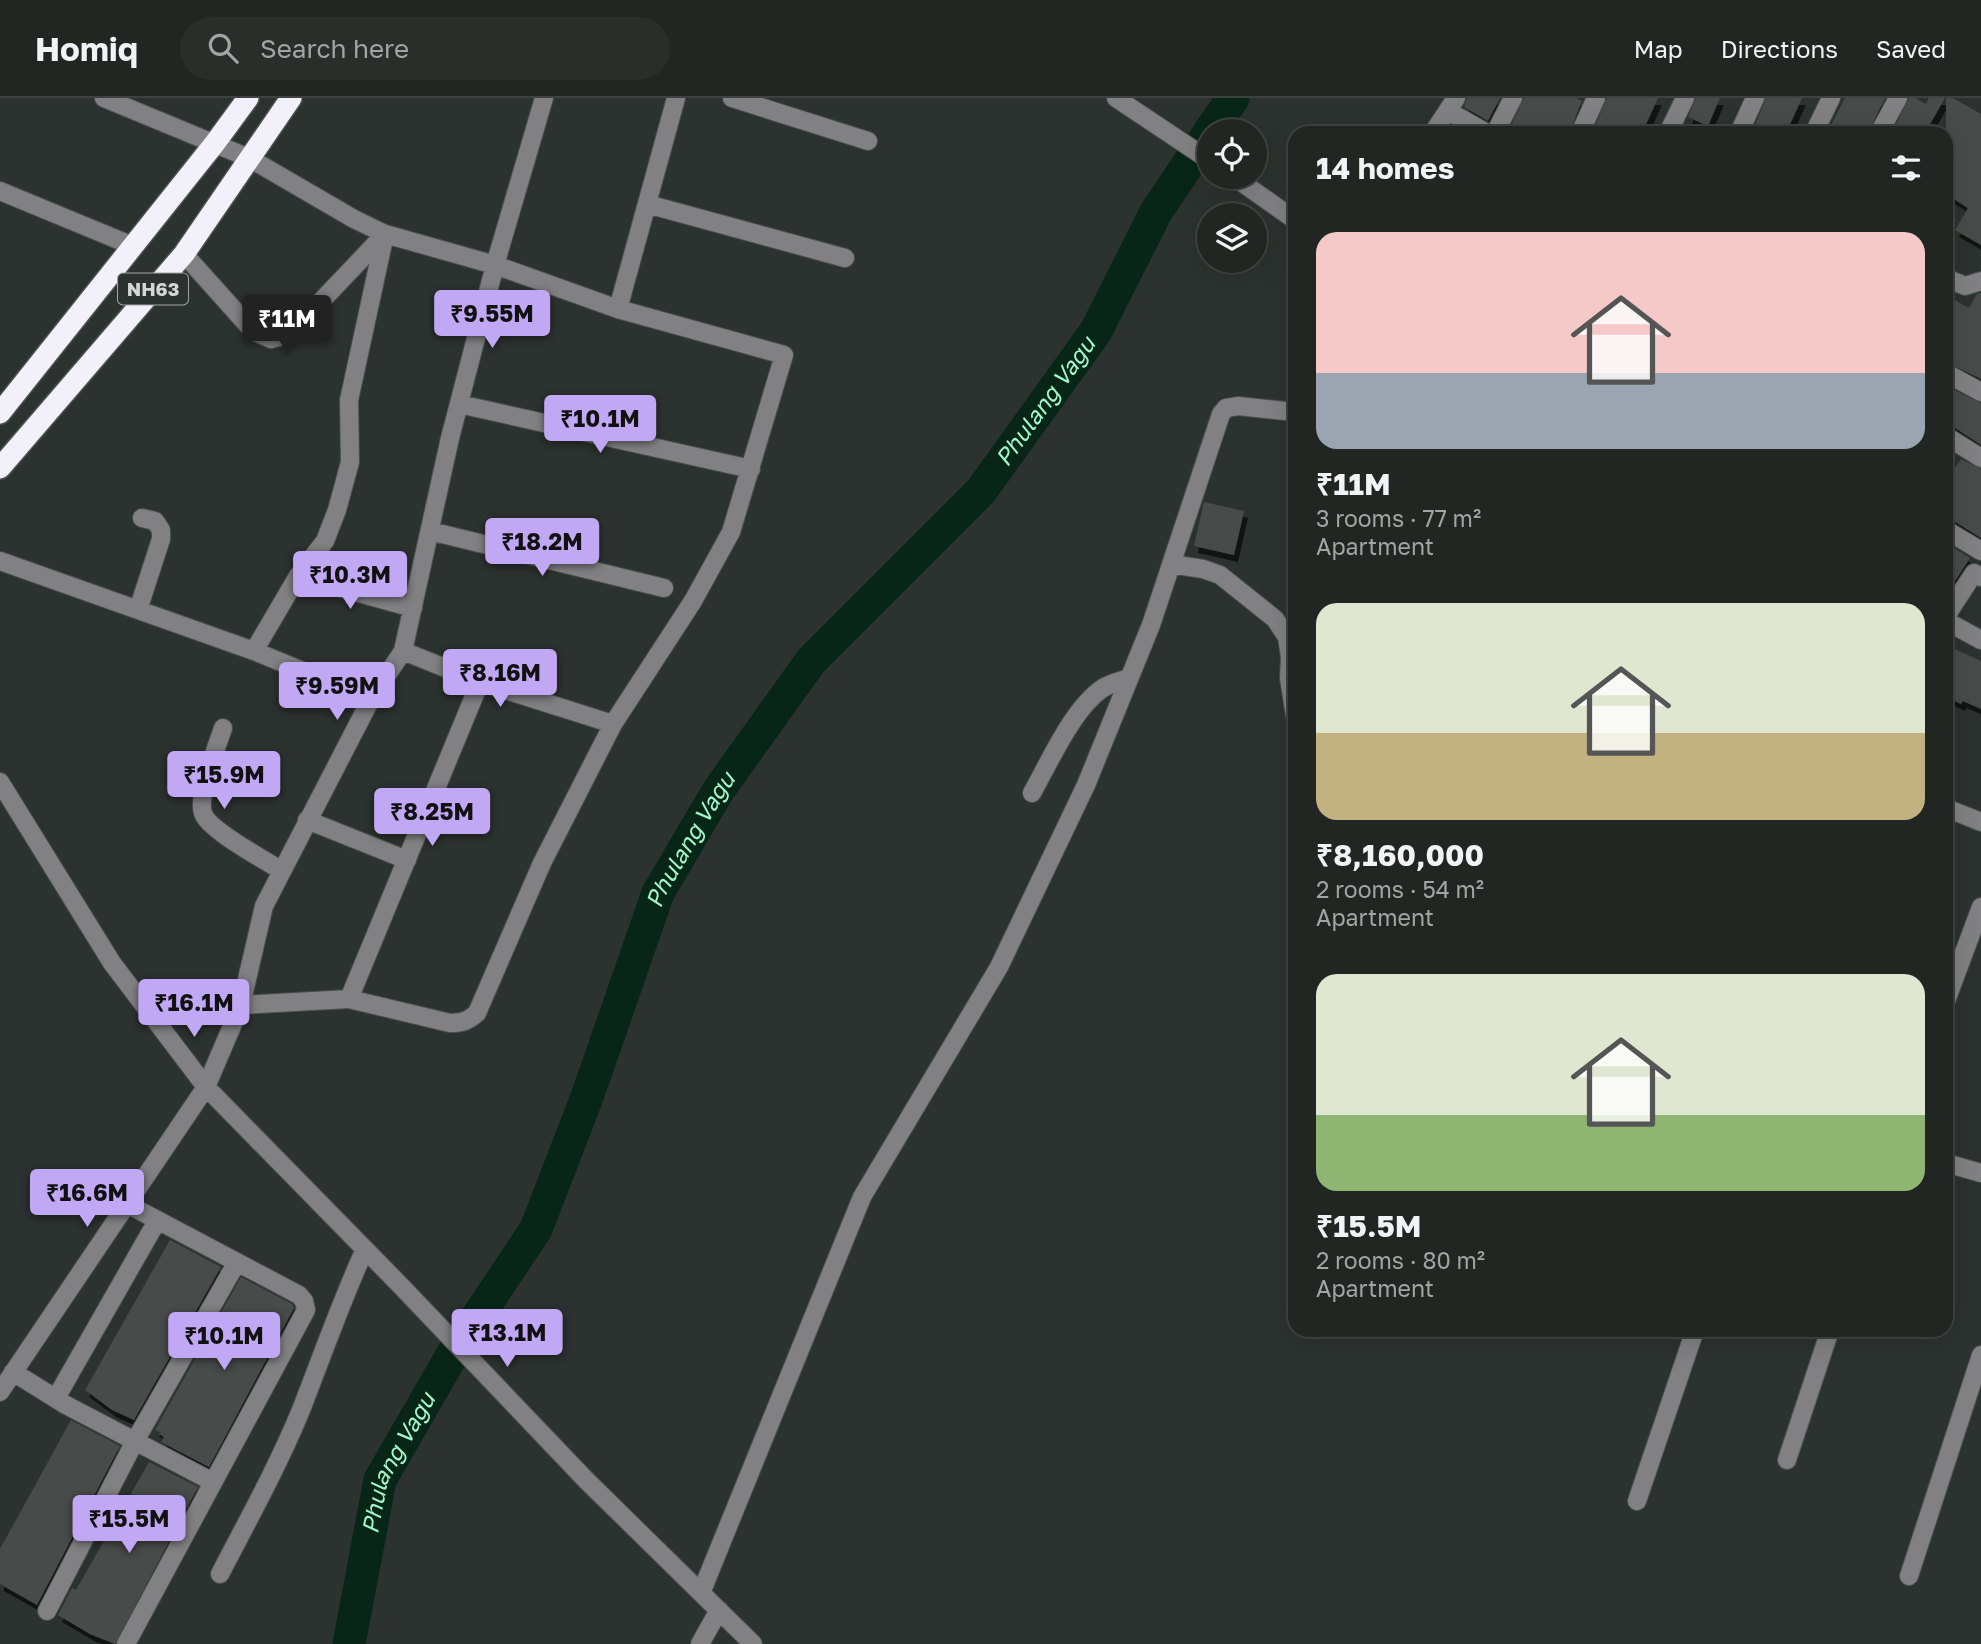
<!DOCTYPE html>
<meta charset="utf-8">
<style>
body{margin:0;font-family:"Golos Text",sans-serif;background:#292e2b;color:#f1f3f6;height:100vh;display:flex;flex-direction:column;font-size:26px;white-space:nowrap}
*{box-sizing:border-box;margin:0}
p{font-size:23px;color:#a2a5a6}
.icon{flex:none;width:38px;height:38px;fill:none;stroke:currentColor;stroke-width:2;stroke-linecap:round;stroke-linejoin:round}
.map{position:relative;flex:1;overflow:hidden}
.drawer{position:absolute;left:1288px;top:28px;width:665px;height:1211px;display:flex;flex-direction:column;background:#212623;border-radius:21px;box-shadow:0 7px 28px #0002,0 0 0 2px #3e4341}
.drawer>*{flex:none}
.buttons{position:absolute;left:1197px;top:21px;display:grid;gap:14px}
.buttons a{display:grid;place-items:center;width:70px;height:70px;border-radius:50%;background:#212623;box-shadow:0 7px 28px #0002,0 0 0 2px #3e4341;font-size:35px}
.price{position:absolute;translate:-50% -60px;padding:0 16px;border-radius:7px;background:#c0a8f4;color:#111;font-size:23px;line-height:46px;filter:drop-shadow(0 2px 4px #0008)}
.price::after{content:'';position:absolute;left:50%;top:42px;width:21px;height:16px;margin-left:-10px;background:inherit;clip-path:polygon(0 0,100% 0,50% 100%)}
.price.on{background:#222;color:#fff}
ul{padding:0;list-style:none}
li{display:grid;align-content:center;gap:14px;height:371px;padding:0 28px}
li span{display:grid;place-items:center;height:217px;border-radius:21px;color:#555}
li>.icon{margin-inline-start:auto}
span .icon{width:126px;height:126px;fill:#fffc;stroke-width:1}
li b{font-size:30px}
h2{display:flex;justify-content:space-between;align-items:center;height:84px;padding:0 28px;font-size:30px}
header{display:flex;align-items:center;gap:42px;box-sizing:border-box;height:98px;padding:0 35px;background:#212623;border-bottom:2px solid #3e4341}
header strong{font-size:33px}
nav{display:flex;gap:38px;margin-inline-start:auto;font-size:24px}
.search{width:490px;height:63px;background:#292e2b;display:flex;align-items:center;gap:18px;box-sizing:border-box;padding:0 24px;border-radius:38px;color:#a2a5a6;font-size:26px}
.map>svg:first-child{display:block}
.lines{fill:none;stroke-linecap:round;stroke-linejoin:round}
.river{stroke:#072618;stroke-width:33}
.building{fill:#464c48;filter:url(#shadow)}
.minor-casing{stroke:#4a504d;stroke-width:20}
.highway-casing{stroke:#4a504d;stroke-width:24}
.minor{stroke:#818083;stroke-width:18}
.highway{stroke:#f2f0f8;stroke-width:21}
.labels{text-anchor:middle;stroke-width:5;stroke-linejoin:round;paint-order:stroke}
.shield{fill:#2c322f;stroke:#a2a6a3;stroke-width:2}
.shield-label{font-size:19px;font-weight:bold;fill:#d4d7d5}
.water-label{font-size:23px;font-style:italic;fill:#a2f8ca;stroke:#2c322f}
</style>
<header>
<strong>Homiq</strong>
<div class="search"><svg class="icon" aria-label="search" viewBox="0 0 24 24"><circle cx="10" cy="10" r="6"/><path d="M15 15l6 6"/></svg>Search here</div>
<nav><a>Map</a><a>Directions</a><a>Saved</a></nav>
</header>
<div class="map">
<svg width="1981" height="1546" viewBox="0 0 1981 1546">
<defs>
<filter id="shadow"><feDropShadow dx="4" dy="7" stdDeviation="0" flood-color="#0009"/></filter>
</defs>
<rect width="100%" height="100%" fill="#2c322f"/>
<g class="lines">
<g class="river">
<path d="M1210,33L1233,0"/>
<path id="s1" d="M349,1546L380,1382L452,1257L536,1131L587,999L658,795L718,693L811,563L981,393L1096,233L1156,114L1209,35"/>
</g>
</g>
<path class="building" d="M1467,0H1500L1488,23L1464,9Z
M1524,0H1576L1582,3L1569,35H1508Z
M1607,0H1658L1642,35H1592Z
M1696,0H1720L1708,28L1688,19Z
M1766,0H1802L1786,35H1752Z
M1845,0H1885L1868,35H1827Z
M1909,0H1915L1926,6L1929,0H1945L1925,35H1892Z
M1946,0H1953L1981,16V147L1955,132L1968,110L1946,96Z
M1981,195V281L1946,264V197L1969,210L1977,196Z
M1946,288L1981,305V347L1952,328L1946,327Z
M1961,361L1981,371V440L1952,422L1946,421V383Z
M1204,404L1244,413L1234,457L1194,448Z
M1946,445L1970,460L1946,497Z
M1946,547L1981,563V611L1963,603L1961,606L1946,599Z
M170,1142L221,1169L134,1322L112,1312L85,1292Z
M241,1179L292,1206L294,1210L209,1369L161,1344L164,1339L159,1336L160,1334L155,1332Z
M71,1322L120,1348L37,1507L0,1486V1451Z
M149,1364L198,1389L115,1546L90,1536L58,1517L72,1490L76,1492Z"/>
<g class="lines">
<defs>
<path id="minor" d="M104,0L249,60L354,121L385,136L495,167L450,340L403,553L371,601
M732,0L868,43
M1116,0L1209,62
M1448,13L1487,35
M1433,35L1456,0
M1495,35L1513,0
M1580,35L1596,0
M1668,35L1685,0
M1739,35L1755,0
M1814,35L1831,0
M1879,35L1898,0
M1234,79L1295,122
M0,93L133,148
M647,106L845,160
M184,156L253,233L271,241L290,236L384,137
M1946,180L1965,188L1981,183
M618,211L676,0
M1946,275L1981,294
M459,306L751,371
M1946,338L1981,360
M1946,432L1981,453
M430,433L664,490
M0,463L254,553L371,601L264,808L241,907L206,989L0,1294
M1171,466L1203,471L1220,477L1275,521L1287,539L1290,559L1289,580L1295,618
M298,478L413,510
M138,512L161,441V432L155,423L142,420
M1946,518L1974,475L1981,479
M1946,523L1981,542
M254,553L298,478L325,443L337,412L350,364L349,302L385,136
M403,553L480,584L613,626
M223,630C217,649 197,697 203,715C208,732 265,762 282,773
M0,684L112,865L206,989L401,1188L586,1382L753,1546
M1032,695C1050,663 1073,610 1103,590C1111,585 1121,583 1129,580
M1946,710L1981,724
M307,722L407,762
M349,901L480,584
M1946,903L1981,809
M241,907L349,901L450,925C462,925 468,923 477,915L542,765L613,626L693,503L731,434L784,257L618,211L495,167L544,0
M1946,1065L1981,1075
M13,1274L66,1307L213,1384
M56,1300L157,1123
M1787,1362L1830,1232
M1637,1403L1695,1232
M220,1476C248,1422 278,1368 301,1312C322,1258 341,1204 365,1151
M1909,1478L1981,1257
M701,1495L862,1099L999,869L1086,687L1151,527L1221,316L1226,310L1238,308L1295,314
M47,1513L135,1343L237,1164
M126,1546L306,1212L304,1203L299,1197L127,1106
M700,1546L719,1512"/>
<path id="highway" d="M0,315L215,45L248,0
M0,370L184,156L291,0"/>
</defs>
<use href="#minor" class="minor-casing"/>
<use href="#highway" class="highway-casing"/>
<use href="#minor" class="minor"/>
<use href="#highway" class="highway"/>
</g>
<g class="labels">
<rect class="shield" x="118" y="175.5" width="70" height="31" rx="5"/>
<g class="shield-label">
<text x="153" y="198">NH63</text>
</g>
<g class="water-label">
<text dy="8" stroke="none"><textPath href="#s1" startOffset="1449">Phulang Vagu</textPath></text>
<text dy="8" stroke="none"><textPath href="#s1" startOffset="882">Phulang Vagu</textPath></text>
<text dy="8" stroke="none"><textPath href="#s1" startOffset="189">Phulang Vagu</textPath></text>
</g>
</g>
</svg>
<div class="buttons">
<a><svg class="icon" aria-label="locate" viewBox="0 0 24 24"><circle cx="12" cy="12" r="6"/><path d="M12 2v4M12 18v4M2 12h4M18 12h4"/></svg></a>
<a><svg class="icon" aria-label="layers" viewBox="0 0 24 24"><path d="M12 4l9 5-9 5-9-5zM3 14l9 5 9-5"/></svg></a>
</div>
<b class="price" style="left:492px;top:252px">₹9.55M</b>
<b class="price on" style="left:287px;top:257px">₹11M</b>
<b class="price" style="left:600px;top:357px">₹10.1M</b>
<b class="price" style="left:542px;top:480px">₹18.2M</b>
<b class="price" style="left:350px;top:513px">₹10.3M</b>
<b class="price" style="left:500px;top:611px">₹8.16M</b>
<b class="price" style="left:337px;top:624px">₹9.59M</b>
<b class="price" style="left:224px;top:713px">₹15.9M</b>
<b class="price" style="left:432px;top:750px">₹8.25M</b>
<b class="price" style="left:194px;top:941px">₹16.1M</b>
<b class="price" style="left:87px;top:1131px">₹16.6M</b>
<b class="price" style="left:507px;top:1271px">₹13.1M</b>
<b class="price" style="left:224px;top:1274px">₹10.1M</b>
<b class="price" style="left:129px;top:1457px">₹15.5M</b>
<section class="drawer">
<h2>14 homes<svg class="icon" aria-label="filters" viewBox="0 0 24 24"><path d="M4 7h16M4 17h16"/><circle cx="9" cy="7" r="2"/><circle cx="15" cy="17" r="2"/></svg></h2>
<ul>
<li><span style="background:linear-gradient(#f6c9c9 65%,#9aa5b1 0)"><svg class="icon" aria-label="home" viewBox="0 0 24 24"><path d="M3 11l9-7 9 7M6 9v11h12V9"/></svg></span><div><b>₹11M</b><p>3 rooms · 77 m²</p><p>Apartment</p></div></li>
<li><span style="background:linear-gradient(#dfe7d0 60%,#c2b280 0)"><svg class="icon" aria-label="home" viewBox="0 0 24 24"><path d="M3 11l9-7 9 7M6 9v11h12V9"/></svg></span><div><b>₹8,160,000</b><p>2 rooms · 54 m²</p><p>Apartment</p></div></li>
<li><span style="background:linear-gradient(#dfe7d0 65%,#8fb573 0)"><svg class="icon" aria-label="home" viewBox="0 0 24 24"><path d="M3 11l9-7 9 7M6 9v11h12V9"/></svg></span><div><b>₹15.5M</b><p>2 rooms · 80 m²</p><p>Apartment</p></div></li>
</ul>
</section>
</div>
